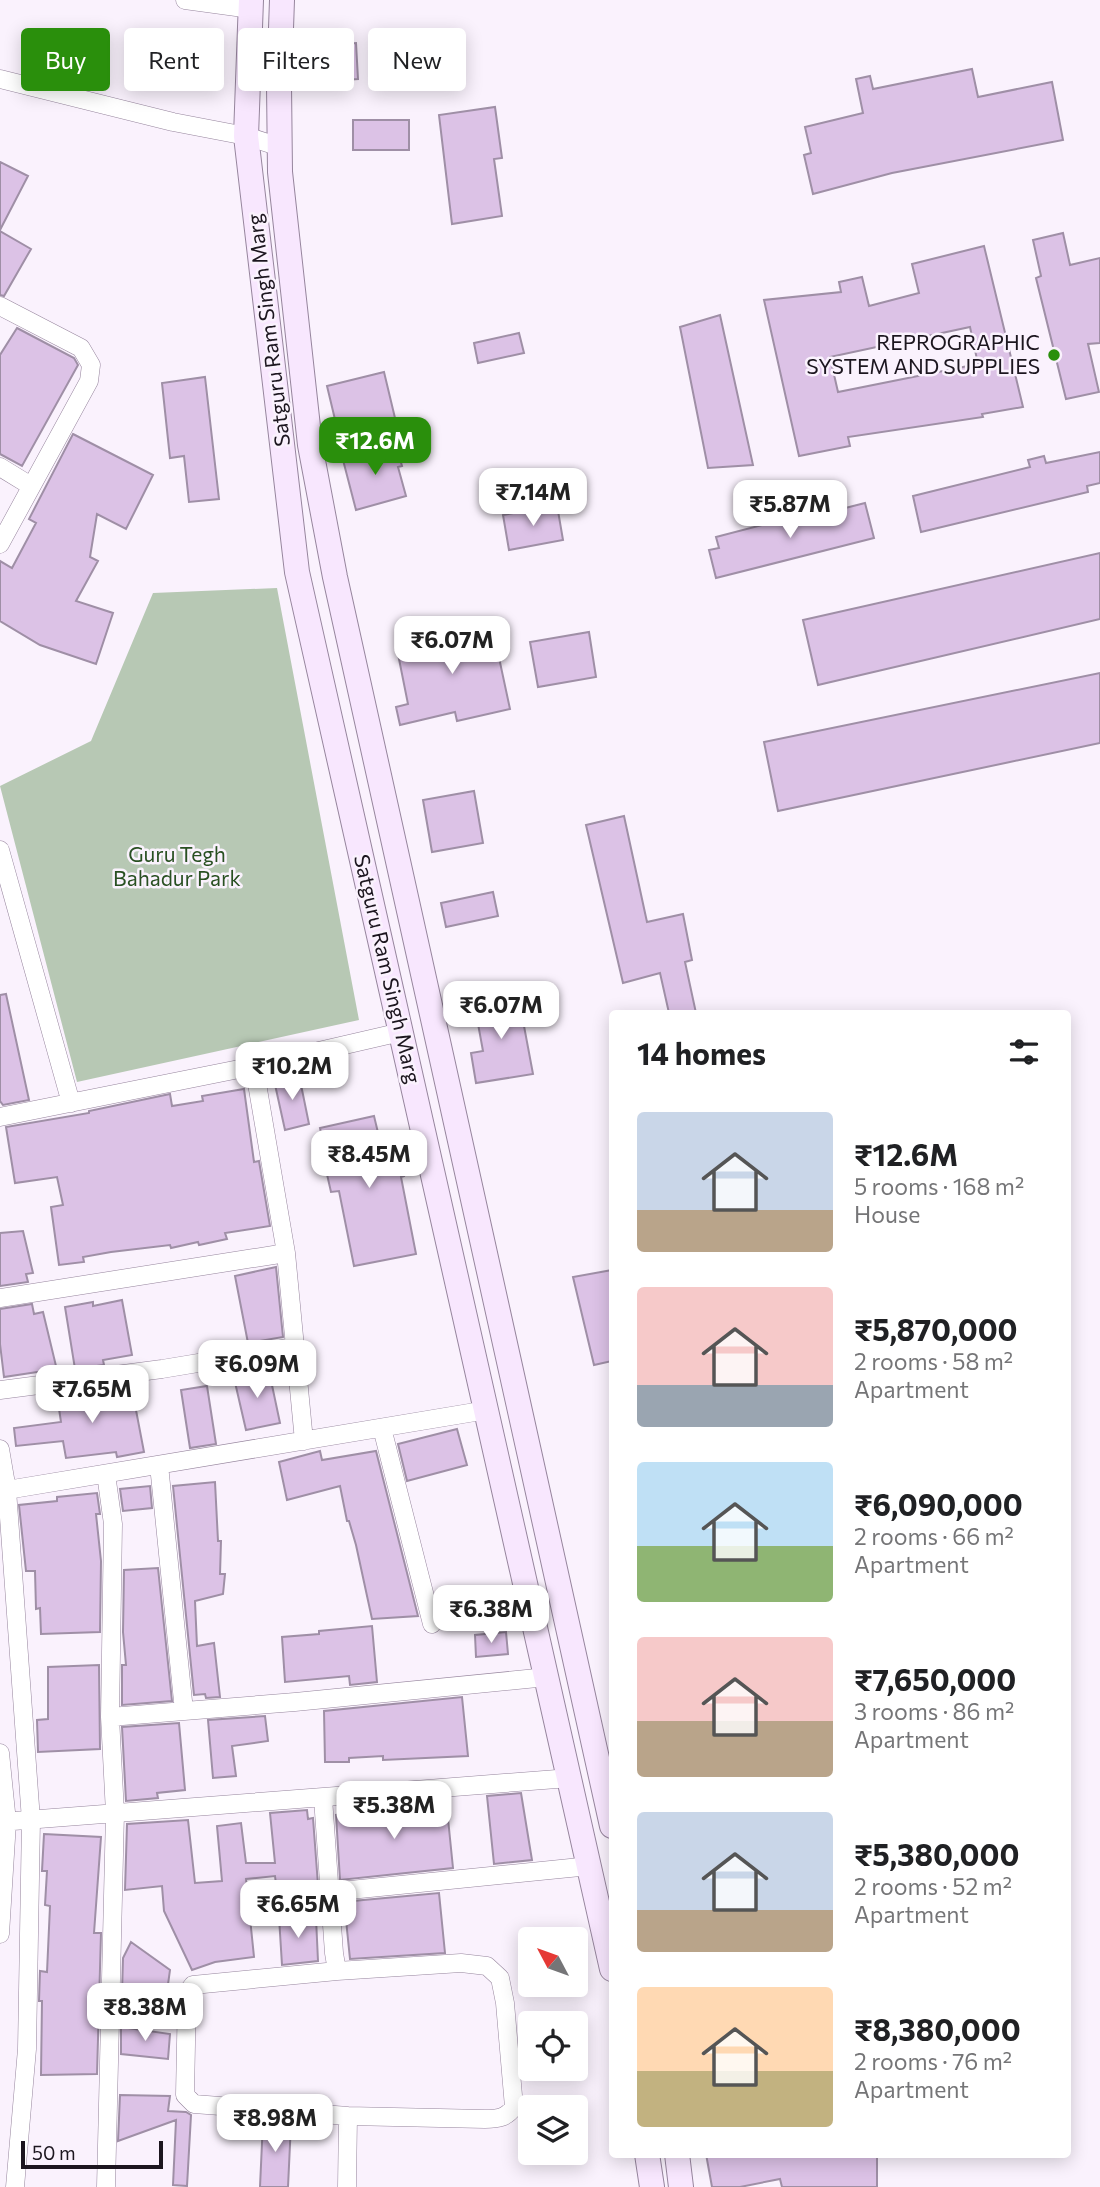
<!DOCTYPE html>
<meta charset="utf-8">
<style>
body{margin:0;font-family:Commissioner,sans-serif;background:#f6f6f6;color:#202124;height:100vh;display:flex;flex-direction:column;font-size:26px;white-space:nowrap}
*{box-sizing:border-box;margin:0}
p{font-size:23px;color:#757577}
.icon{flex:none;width:38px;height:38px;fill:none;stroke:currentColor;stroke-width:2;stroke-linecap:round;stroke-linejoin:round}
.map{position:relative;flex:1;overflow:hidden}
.details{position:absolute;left:609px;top:1010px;width:462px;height:1148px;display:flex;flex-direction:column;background:#fff;border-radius:7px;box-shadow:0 4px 18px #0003}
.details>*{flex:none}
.hud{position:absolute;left:21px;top:28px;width:483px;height:63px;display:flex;gap:14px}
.needle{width:46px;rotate:311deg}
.buttons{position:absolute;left:518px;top:1927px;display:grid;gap:14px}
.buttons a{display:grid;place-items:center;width:70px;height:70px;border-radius:7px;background:#fff;box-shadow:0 4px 18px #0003;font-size:35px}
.scale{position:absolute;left:21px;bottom:18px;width:142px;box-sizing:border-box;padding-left:7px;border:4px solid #1c161f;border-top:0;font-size:19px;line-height:24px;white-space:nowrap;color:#1c161f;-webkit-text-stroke:5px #faf2fd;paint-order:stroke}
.price{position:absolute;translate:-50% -60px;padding:0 16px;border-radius:14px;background:#fff;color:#222;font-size:23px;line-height:46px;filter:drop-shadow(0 2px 4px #0008)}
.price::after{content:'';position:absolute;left:50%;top:42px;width:21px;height:16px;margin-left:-10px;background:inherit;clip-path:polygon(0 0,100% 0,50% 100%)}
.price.active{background:#2a8f0c;color:#fff}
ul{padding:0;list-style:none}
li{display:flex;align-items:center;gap:21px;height:175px;padding:0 28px}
li span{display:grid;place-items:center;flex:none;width:196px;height:140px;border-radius:7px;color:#555}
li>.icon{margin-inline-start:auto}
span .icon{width:84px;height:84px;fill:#fffc;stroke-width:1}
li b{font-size:30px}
h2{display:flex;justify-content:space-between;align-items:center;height:84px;padding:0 28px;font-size:30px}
.pill{padding:0 24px;border-radius:7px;background:#fff;box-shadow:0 4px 18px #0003;font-size:24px;line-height:63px}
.pill.active{background:#2a8f0c;color:#fff}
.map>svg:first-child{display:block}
.green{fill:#b7c8b4}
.building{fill:#dcc2e6;stroke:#9f8fa6;stroke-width:2;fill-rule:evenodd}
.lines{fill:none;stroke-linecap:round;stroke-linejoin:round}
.street-casing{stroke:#96859d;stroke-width:19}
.secondary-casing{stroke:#96859d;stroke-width:26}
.street{stroke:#fff;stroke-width:18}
.secondary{stroke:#f8e7fe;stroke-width:24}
.poi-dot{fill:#2a8f0c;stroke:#faf2fd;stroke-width:2.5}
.labels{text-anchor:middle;stroke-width:5;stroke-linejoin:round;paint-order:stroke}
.street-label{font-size:21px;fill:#1c161f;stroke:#faf2fd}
.poi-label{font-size:21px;fill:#1c161f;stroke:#faf2fd;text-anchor:end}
.park-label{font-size:21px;fill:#295022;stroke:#faf2fd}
</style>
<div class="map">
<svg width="1100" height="2187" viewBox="0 0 1100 2187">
<rect width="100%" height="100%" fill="#faf2fd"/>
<path class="green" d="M277,588L359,1020L77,1082L0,786L91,741L153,593Z"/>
<path class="building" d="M356,43L358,79L300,83L298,47Z
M972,69L978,97L1052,82L1063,140L892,173L813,194L804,155L811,153L805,127L863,113L856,79L870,76L873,89Z
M495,107L502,158L494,159L502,216L452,224L439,115Z
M353,120H409V150H353Z
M0,162L28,176L0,230Z
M0,231L31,249L4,296L0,295Z
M1063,233L1070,265L1100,258V343L1088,344L1099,392L1066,399L1036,278L1041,276L1033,240Z
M984,246L1023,407L982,414L983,417L848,437L850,446L799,456L764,300L841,292L839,282L862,277L869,306L919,293L912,264ZM970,327L978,364L838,392L830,357Z
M720,315L753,465L708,468L680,327Z
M17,328L74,358L78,365L22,466L0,454V355Z
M519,333L524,353L478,363L474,343Z
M384,372L395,418L338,432L327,386Z
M205,377L219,499L189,502L184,456L170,458L162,383Z
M73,434L153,475L126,529L97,514L90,557L98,561L76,601L113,613L96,664L40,645L0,621V561L12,568L36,523L29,519Z
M396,445L402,466L398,467L406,496L356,510L343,460Z
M1100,452V483L1087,486L1088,492L921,532L913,496L1030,467L1028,460L1044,456L1046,463Z
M865,503L874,538L716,578L709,550L719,548L716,537L793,517L794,521Z
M557,505L563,540L509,550L503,515Z
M1100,553V619L818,685L803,620Z
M492,625L510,709L457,721L455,712L400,725L396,707L408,704L396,644Z
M589,632L596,677L538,687L530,642Z
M1100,673V743L778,811L764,742Z
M474,791L483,843L432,852L423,800Z
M624,816L647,922L683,914L692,960L685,962L696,1013H669L660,973L623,983L586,825Z
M493,892L498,916L446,927L441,903Z
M6,994L29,1100L3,1105L0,1101V995Z
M518,994L533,1074L476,1083L471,1053L483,1051L474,1002Z
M299,1075L309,1124L285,1130L274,1080Z
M244,1089L254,1162L259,1161L270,1226L225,1233L227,1239L199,1245L198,1242L171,1248L170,1245L111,1252L83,1257L84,1262L59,1265L51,1207L63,1205L57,1177L15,1183L6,1127L89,1113V1111L170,1094L172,1106L203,1101L202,1096Z
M374,1116L380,1141L396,1137L404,1176L401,1177L416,1254L354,1266L339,1191L331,1192L326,1170L329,1169L320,1128Z
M23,1231L33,1273L26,1274L28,1282L0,1286V1233Z
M276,1267L283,1337L248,1343L235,1276Z
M612,1270V1361L594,1365L573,1277Z
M122,1300L132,1355L103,1360L104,1365L75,1369L65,1307L93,1302V1306Z
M32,1304L34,1314L43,1312L56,1366L43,1369L44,1371L4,1377L0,1344V1309Z
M269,1371L280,1423L246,1430L234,1378Z
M131,1384L144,1452L117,1457L116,1452L66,1458L63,1441L16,1446L14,1428L61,1422L58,1402L80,1399L79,1391Z
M207,1386L216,1444L190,1448L181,1390Z
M457,1429L467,1465L407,1481L398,1444Z
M320,1451L322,1460L376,1451L418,1616L372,1619L356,1545L349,1521H347L340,1486L287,1500L279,1462Z
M215,1482L218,1541H221L220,1574H225L223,1594L195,1601L197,1646L214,1643L220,1697L206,1698L205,1694L194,1695L173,1486Z
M150,1486L152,1508L123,1511L120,1489Z
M97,1493L100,1514H96L101,1561L100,1632L41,1634L40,1608L36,1609L35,1571H26L19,1505L57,1501V1497Z
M158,1568L172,1701L122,1705V1665H126L123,1632L124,1570Z
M372,1626L377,1682L350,1685L349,1676L285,1682L282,1637L319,1634V1631Z
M506,1632L508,1654L476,1657L475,1635Z
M99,1665L100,1749L38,1752L37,1720L48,1719V1667Z
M462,1697L468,1756L383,1760V1756L349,1758V1762H325L324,1711Z
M265,1716L268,1741L232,1746L236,1776L213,1778L208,1720Z
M179,1723L185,1790L157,1793L158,1798L126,1801L122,1727Z
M521,1793L532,1860L494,1864L487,1796Z
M446,1799L453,1868L340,1880L336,1815L420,1805V1801Z
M307,1810L308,1819L313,1818L318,1885L276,1884L275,1876L246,1879L254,1957L215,1962L192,1970L164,1911L162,1886L125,1890L127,1824L188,1820L195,1883L222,1881L217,1826L241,1823L246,1863H275L270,1813Z
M44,1834L101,1837L94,1933H101L97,2074L41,2075L42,2001H39L40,1971L47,1972L50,1906L45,1905L47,1871H42Z
M439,1893L445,1953L350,1959L345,1910L342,1911V1902Z
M279,1917L316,1918L318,1961L282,1965Z
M131,1942L170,1970L166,1999L122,1994L123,1958Z
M121,2027L170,2034L168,2059L121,2054Z
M120,2095L170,2096L168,2111L186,2112L191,2115L187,2186L173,2185L176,2120L118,2141Z
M263,2121L291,2123L288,2187H260Z
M706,2154H877V2187H782L780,2179L740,2187H712Z"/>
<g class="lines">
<defs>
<path id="street" d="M185,0L251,9
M0,79L173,122L246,136L280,147
M0,306L81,348L91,365L89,381L0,544
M0,467L31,486
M0,850L71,1103
M254,1066L286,1253L304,1441
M0,1117L254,1066L401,1032
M0,1298L286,1253
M0,1390L162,1369L294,1347
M382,1428L432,1624
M0,1449L7,1490L31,1820L27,2049L15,2187
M159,1465L184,1711
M106,1474L113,1524L110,1717L295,1702L547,1677
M7,1490L487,1410
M0,1753L7,1822L0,1934
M323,1798L334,1953L337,1971L461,1963L487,1966L500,1978L505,2003L514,2107C506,2118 498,2119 485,2119L348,2116L194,2104L185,2095L187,1993L193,1985L337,1971
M0,1822L570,1778
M330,1892L590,1866
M106,2187L115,1813L110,1717
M347,2187L348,2116"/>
<path id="secondary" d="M251,0L246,136L297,572L612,1969
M282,0L279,85L280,172L310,445L335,577L612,1826
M647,2154L652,2187
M677,2154L681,2187"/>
</defs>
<use href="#street" class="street-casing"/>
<use href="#secondary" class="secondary-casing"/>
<use href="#street" class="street"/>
<use href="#secondary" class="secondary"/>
</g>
<circle class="poi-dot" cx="1054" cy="355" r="7"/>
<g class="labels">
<g class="street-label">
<text transform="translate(269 330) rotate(-97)" y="7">Satguru Ram Singh Marg</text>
<text transform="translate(387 969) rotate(77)" y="7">Satguru Ram Singh Marg</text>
</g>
<g class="poi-label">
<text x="1040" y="350">REPROGRAPHIC<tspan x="1040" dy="24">SYSTEM AND SUPPLIES</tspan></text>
</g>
<g class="park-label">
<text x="177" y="862">Guru Tegh<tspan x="177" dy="24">Bahadur Park</tspan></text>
</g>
</g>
</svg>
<div class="buttons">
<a><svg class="needle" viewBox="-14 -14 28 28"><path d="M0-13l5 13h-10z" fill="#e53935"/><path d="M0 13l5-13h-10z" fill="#757577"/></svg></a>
<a><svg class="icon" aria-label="locate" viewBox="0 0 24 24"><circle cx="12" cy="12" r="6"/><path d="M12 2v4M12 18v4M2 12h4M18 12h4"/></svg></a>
<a><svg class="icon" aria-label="layers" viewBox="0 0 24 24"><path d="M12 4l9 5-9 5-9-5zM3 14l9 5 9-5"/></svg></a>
</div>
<div class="scale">50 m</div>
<b class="price active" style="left:375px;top:477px">₹12.6M</b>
<b class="price" style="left:533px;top:528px">₹7.14M</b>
<b class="price" style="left:790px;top:540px">₹5.87M</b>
<b class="price" style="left:452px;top:676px">₹6.07M</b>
<b class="price" style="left:501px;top:1041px">₹6.07M</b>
<b class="price" style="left:292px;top:1102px">₹10.2M</b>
<b class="price" style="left:369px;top:1190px">₹8.45M</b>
<b class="price" style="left:257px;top:1400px">₹6.09M</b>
<b class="price" style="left:92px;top:1425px">₹7.65M</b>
<b class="price" style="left:491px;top:1645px">₹6.38M</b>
<b class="price" style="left:394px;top:1841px">₹5.38M</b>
<b class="price" style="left:298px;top:1940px">₹6.65M</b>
<b class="price" style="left:145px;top:2043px">₹8.38M</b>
<b class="price" style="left:275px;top:2154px">₹8.98M</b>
<div class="hud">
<a class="pill active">Buy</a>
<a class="pill">Rent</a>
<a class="pill">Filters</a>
<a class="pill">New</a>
</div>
<section class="details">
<h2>14 homes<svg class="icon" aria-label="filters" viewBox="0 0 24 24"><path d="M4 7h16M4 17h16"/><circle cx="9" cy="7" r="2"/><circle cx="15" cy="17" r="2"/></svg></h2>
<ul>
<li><span style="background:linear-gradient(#c9d6e8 70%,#b9a48a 0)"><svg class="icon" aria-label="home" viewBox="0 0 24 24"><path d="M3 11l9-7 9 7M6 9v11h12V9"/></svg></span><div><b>₹12.6M</b><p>5 rooms · 168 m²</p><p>House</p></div></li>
<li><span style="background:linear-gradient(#f6c9c9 70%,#9aa5b1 0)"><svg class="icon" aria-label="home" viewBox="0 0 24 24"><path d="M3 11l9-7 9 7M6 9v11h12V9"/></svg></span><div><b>₹5,870,000</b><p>2 rooms · 58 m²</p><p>Apartment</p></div></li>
<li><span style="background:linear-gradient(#bfe0f5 60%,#8fb573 0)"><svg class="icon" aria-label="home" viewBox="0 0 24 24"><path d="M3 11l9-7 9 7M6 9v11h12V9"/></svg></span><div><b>₹6,090,000</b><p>2 rooms · 66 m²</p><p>Apartment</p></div></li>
<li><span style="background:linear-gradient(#f6c9c9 60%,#b9a48a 0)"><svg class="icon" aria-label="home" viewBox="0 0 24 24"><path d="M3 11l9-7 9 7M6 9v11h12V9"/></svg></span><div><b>₹7,650,000</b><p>3 rooms · 86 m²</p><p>Apartment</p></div></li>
<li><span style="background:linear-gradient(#c9d6e8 70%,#b9a48a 0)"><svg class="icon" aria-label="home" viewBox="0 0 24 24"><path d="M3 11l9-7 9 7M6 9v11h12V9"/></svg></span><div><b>₹5,380,000</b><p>2 rooms · 52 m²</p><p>Apartment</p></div></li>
<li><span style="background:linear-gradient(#ffd9b3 60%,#c2b280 0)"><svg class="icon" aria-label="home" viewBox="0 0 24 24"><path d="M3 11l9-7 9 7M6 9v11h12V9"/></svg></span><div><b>₹8,380,000</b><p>2 rooms · 76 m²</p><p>Apartment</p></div></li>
</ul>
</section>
</div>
